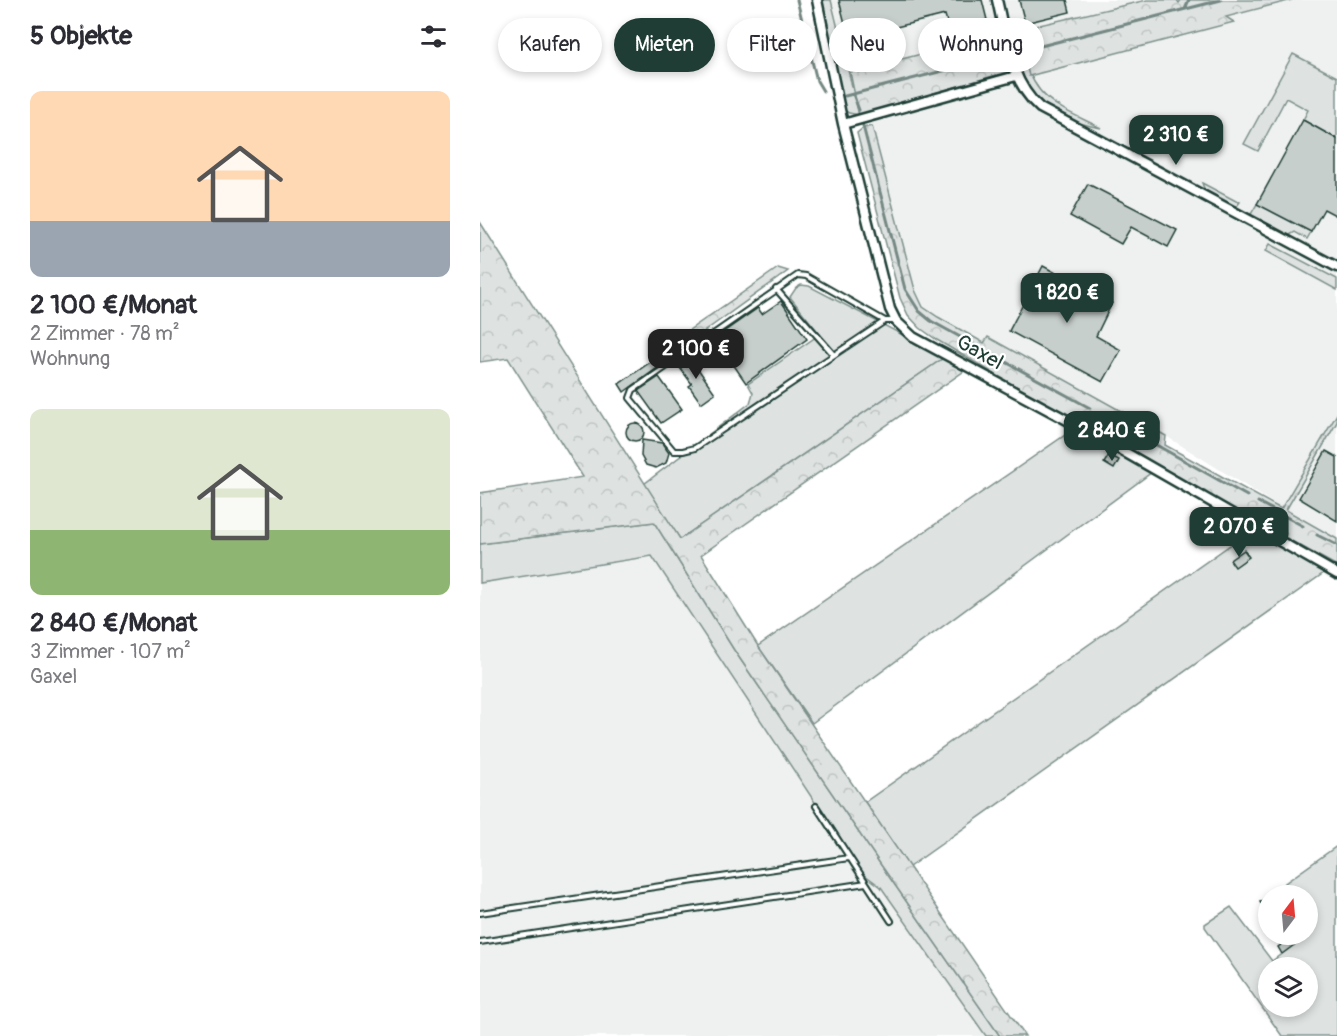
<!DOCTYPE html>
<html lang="de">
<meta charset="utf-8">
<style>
body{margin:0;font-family:Pangolin,sans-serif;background:#f2f2f3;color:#2b2b33;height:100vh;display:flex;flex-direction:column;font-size:22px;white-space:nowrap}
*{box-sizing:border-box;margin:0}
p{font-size:20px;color:#7c7c81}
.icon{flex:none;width:33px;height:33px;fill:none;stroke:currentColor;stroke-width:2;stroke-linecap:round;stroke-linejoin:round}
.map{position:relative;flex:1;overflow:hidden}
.sheet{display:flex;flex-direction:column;background:#fff;width:480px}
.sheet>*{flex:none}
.guide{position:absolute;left:18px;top:18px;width:570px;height:54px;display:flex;gap:12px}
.needle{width:39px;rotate:16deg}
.controls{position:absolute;left:778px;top:885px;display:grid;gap:12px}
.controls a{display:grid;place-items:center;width:60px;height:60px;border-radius:50%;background:#fff;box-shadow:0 3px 9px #0003;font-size:30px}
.price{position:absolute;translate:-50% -51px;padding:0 14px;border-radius:12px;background:#1f3d34;color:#fff;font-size:20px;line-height:39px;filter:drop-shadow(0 2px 3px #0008)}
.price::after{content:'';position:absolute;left:50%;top:36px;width:18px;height:14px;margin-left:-9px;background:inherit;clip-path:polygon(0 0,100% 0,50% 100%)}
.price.selected{background:#222;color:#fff}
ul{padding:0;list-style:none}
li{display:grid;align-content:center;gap:12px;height:318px;padding:0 30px}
li span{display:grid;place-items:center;height:186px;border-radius:12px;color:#555}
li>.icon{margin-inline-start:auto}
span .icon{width:108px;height:108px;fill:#fffc;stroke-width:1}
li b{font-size:26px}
h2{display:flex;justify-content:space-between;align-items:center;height:72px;padding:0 30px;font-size:26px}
.tag{padding:0 21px;border-radius:27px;background:#fff;box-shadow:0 3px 9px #0003;font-size:21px;line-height:54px}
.tag.selected{background:#1f3d34;color:#fff}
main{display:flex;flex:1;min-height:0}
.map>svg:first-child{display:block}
.built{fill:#eef1f0}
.grass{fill:#dee3e2;stroke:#7e908b;stroke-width:1.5;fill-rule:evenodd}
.forest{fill:url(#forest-crowns);stroke:#7e908b;stroke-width:1.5}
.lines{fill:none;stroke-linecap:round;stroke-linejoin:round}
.stream{stroke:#758883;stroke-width:3}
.building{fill:#c7cfcc;stroke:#1f3d34;stroke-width:1.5}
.service-casing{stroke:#1f3d34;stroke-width:8}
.minor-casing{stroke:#1f3d34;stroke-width:13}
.service{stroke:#fff;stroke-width:4}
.minor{stroke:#fff;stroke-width:8}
.labels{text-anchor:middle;stroke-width:4.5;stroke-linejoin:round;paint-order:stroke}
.street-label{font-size:21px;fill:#1f3d34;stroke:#fff}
</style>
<main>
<section class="sheet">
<h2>5 Objekte<svg class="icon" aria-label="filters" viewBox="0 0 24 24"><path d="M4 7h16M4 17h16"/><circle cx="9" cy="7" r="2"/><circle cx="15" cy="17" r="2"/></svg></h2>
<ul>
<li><span style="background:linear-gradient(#ffd9b3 70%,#9aa5b1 0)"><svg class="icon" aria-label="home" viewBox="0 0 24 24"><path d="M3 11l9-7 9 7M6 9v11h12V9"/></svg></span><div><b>2 100 €/Monat</b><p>2 Zimmer · 78 m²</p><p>Wohnung</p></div></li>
<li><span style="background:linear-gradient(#dfe7d0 65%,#8fb573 0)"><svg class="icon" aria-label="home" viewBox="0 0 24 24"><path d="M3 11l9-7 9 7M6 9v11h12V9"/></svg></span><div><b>2 840 €/Monat</b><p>3 Zimmer · 107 m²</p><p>Gaxel</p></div></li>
</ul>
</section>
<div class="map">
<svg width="857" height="1036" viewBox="0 0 857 1036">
<defs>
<pattern id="forest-crowns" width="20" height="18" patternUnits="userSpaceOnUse" patternTransform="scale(1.5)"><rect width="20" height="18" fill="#dee3e2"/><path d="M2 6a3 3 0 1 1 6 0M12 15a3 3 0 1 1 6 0" fill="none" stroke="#bec4c2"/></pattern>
</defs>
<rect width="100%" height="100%" fill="#fff"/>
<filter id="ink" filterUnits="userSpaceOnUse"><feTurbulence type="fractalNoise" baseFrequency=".0167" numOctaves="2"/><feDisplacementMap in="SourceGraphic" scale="12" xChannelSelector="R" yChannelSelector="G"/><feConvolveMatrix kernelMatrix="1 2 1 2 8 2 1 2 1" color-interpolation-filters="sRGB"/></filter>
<g filter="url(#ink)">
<path class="built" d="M351,0H857V539L806,511L686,436L508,337L505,343L458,317L443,307L435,290L391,121L370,72Z
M172,556L381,872L401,887L506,1036H0V583Z"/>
<path class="grass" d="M340,0H351L379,115L369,113L363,109Z
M813,54L857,77V139L823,120L828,110L806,98L778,151L764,144Z
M545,59C556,103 584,109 621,128C596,124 562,111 548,88C543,79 541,70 539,61Z
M722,183L756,201L760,202L757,206H753L725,191Z
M777,204L831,232L827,239L815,232L808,236L772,217L771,214Z
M790,244L857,279V290L786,251Z
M321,285L329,286L465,357L200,539L164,484L270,403L273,393L268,384L340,334L310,297L316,288Z
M594,429L672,472L332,723L278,646Z
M174,522L254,650L401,865L520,1036H506L401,887L381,872L172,556L0,583V544Z
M773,529L848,570L429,867L385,802Z
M857,846V1036H802L725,927V924L751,907L792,961L828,934V896L814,895L805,883ZM789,968H828V1006H789Z"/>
<path class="forest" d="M667,0H697L699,3L701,0H812L746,17L754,22L549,76L538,30Z
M521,34L530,71L379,115L370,72Z
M392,126L435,290L443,307L458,317L504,343L508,337L686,436L685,445L801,509L857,414V422L806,510L857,539V566L605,427L457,340L440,328L428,315L420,298L377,133L383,128Z
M0,222L200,539L465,357L487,369L221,555L278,646L545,1036H520L401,865L254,650L174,522L0,544V493L103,477L28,358L0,362Z
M298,268L308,271L211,341L205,333Z"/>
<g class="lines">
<path class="stream" d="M317,0L337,81L343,91
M705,9L709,0
M373,94L379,110
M365,96L741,0
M383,126L425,289L439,311L451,321L610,408
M623,415L767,496
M778,502L823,526
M837,535L857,545"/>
</g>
<path class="building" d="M359,0H502L507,20L469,29L465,15L404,30L411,55L375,63Z
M539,0H587L590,12L545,23Z
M823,120L857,139V216L844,209L831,232L777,204Z
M608,184L697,230L688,247L651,227L641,244L590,216Z
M563,266L632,303L616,336L641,350L623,382L529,331Z
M301,301L327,339L266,383L235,338L278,308L282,314Z
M182,354L187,361L144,392L139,384Z
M209,356L235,393L221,403L209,386L212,384L197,364Z
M179,377L202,409L181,423L158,391Z
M146 432a9 9 0 1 1 18 0a9 9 0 1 1-18 0Z
M162,440L182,443L189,453L186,463L176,468L166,465L161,456Z
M846,451L857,457V521L819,498Z
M629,455L639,460L634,469L624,463Z
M764,550L769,557L755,567L750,560Z
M789,896V916L780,902Z
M816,934H829L802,954L798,947Z"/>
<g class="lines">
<defs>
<path id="service" d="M296,289L354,355L405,321
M354,355L215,448L203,451H194L150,398L153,390L318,275L326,276L405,321H415
M336,806L411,921
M0,913L369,858
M0,942L386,883"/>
<path id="minor" d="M337,0L363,124L410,309L416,321L433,337L613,434L857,574
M517,0C526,37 530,82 560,108L857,267
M363,124L536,76"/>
</defs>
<use href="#service" class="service-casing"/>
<use href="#minor" class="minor-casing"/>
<use href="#service" class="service"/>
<use href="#minor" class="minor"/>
</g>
</g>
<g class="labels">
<g class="street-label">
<text transform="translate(500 352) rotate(29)" y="7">Gaxel</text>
</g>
</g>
</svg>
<div class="controls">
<a><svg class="needle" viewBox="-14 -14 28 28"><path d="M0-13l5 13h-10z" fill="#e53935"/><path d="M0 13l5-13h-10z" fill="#7c7c81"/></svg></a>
<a><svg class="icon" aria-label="layers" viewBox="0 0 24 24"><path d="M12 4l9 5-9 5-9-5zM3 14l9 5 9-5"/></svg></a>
</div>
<b class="price" style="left:696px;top:166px">2 310 €</b>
<b class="price" style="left:587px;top:324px">1 820 €</b>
<b class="price selected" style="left:216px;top:380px">2 100 €</b>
<b class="price" style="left:632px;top:462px">2 840 €</b>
<b class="price" style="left:759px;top:558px">2 070 €</b>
<div class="guide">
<a class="tag">Kaufen</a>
<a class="tag selected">Mieten</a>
<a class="tag">Filter</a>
<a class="tag">Neu</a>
<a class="tag">Wohnung</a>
</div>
</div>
</main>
